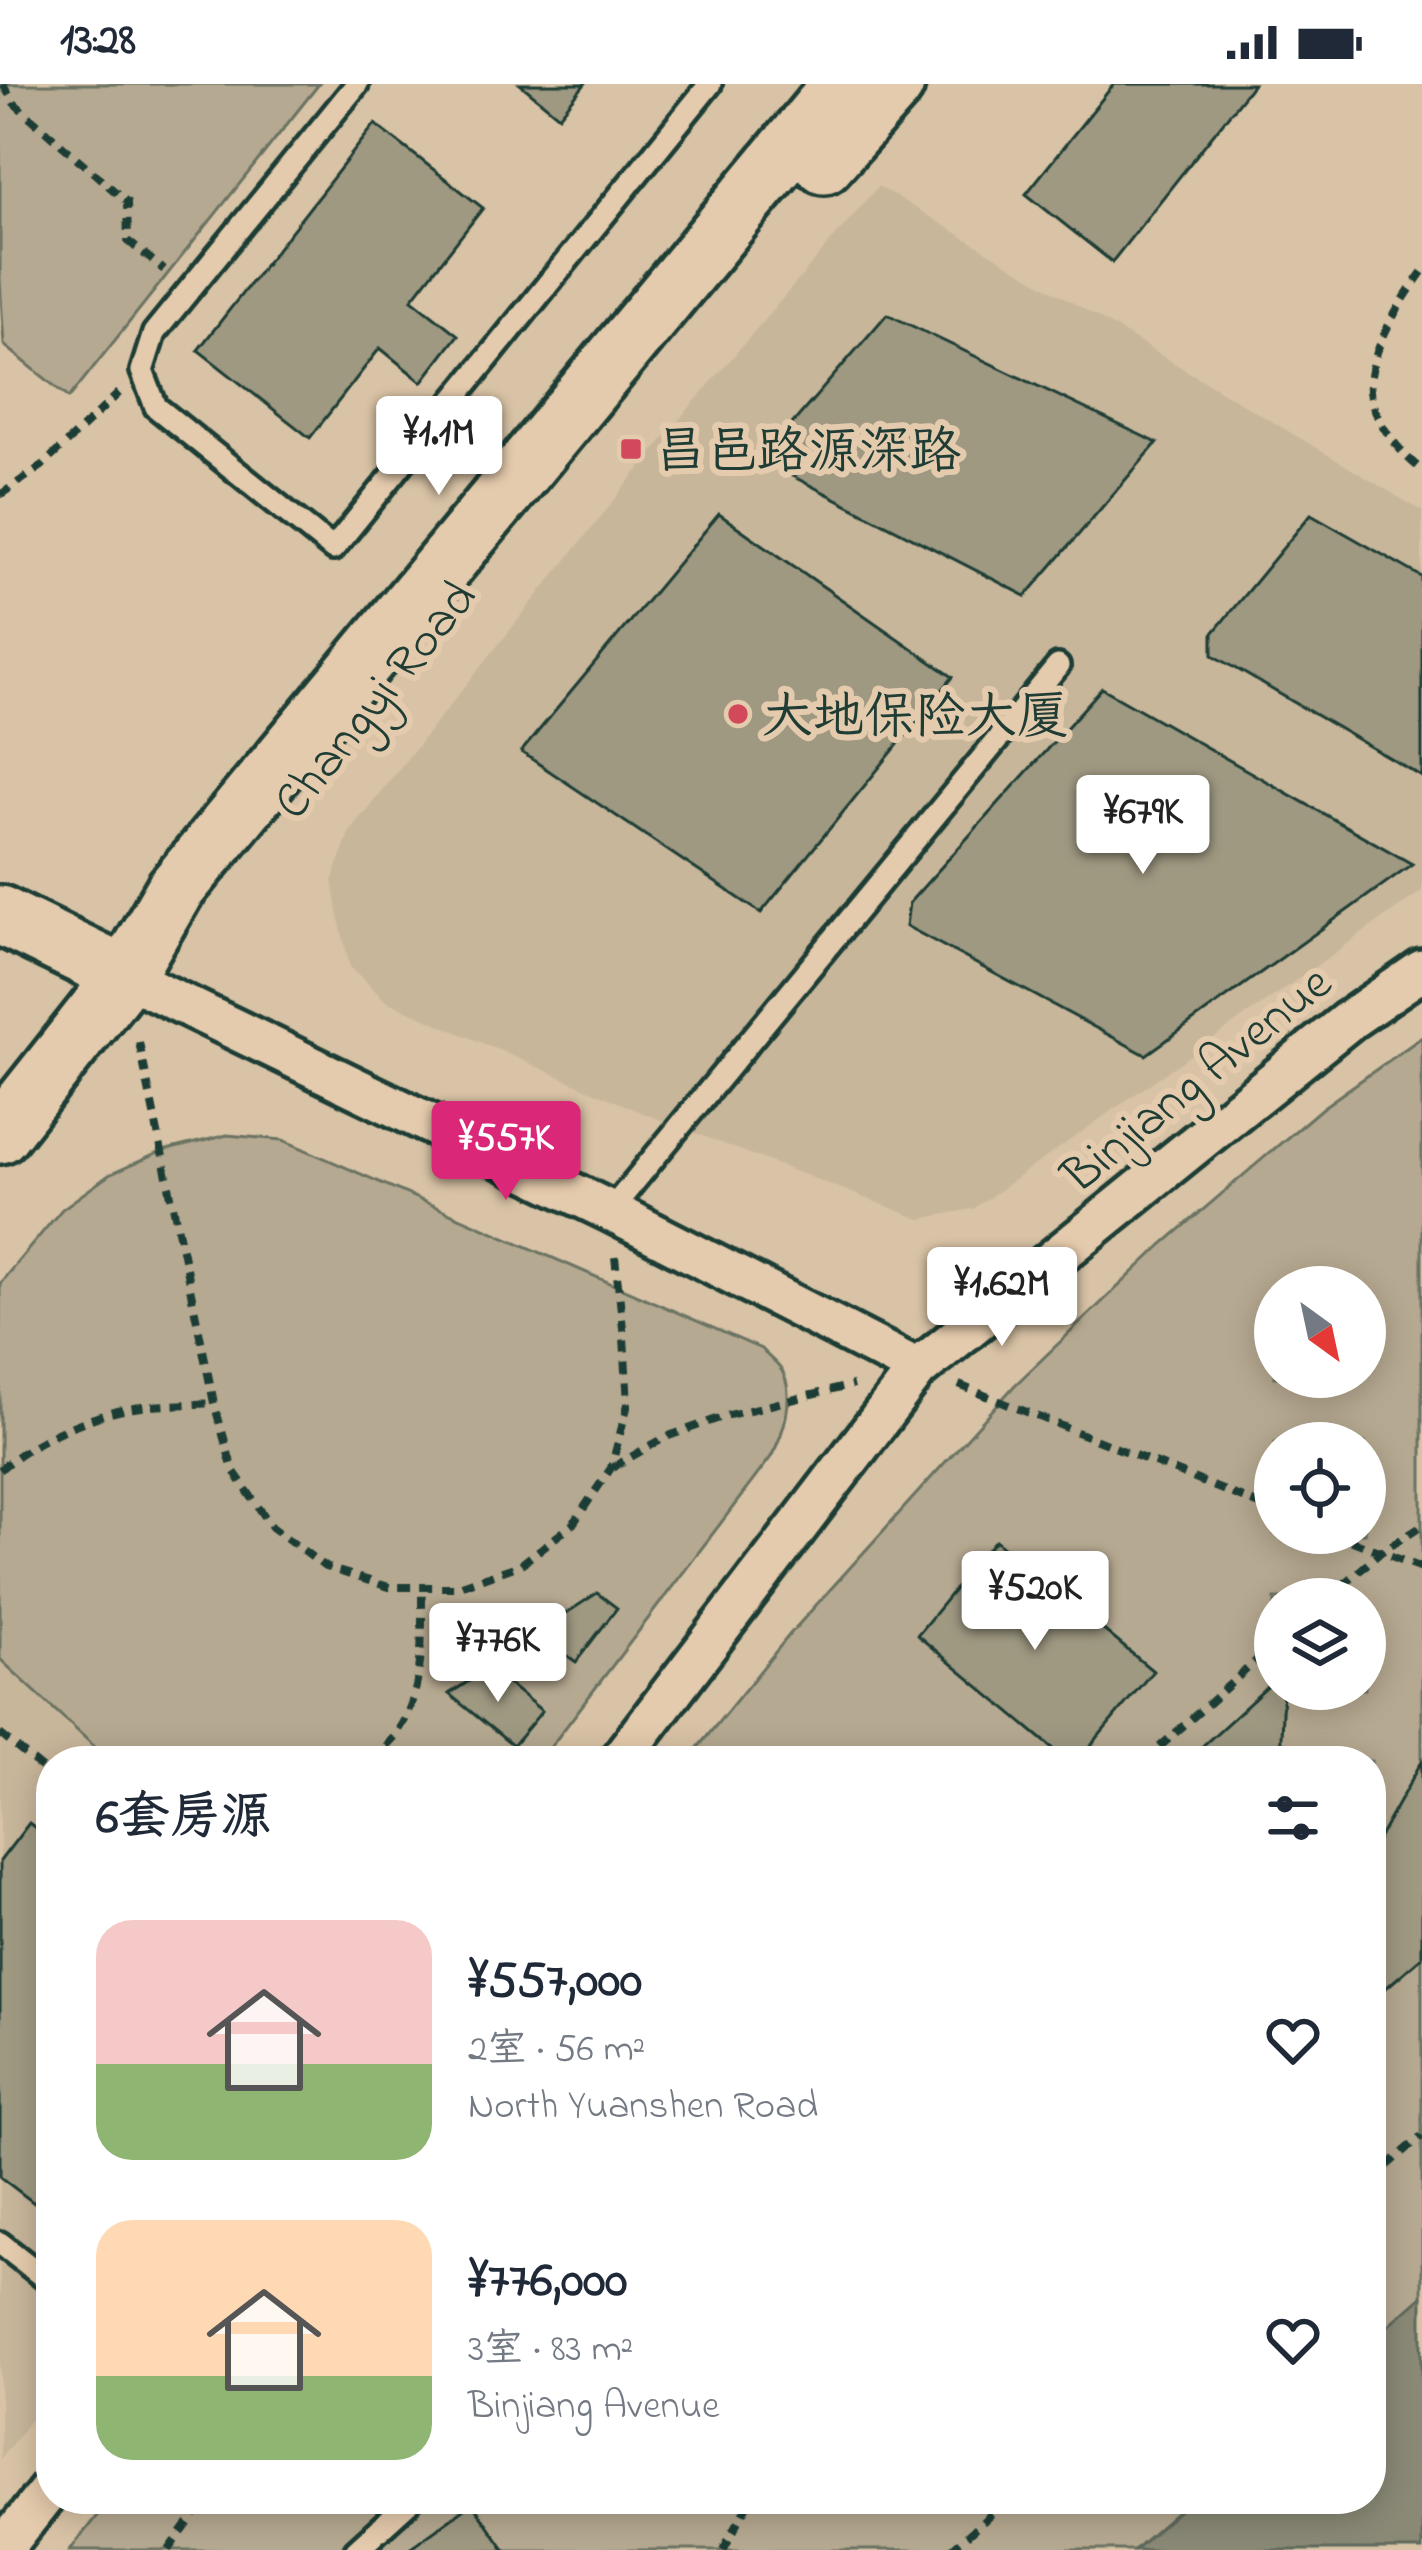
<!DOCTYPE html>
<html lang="zh">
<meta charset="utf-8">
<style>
body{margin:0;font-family:"Indie Flower","LXGW WenKai TC",sans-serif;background:#f6f6f7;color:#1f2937;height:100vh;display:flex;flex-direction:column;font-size:45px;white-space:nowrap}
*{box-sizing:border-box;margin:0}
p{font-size:39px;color:#747a83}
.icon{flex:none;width:66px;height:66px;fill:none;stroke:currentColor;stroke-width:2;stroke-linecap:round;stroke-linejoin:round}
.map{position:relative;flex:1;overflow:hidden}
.details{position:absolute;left:36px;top:1662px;width:1350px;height:768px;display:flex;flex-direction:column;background:#fff;border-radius:48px;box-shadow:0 6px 30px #0003}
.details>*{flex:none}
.needle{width:78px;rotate:147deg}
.fabs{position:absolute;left:1254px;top:1182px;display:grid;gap:24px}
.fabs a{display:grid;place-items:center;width:132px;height:132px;border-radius:50%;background:#fff;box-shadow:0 6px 30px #0003;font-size:60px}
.price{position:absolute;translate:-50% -102px;padding:0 27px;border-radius:12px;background:#fff;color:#222;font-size:39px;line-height:78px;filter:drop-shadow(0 3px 6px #0008)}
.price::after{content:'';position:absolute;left:50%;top:72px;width:36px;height:27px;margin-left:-18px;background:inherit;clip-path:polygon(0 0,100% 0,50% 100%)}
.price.current{background:#db2777;color:#fff}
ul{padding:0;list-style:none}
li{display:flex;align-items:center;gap:36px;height:300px;padding:0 60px}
li span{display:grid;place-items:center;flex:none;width:336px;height:240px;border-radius:36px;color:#555}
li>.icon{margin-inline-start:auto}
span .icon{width:144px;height:144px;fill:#fffc;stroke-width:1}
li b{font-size:51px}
h2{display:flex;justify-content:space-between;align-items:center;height:144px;padding:0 60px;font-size:51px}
.status{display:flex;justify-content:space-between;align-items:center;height:84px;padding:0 60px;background:#fff;direction:ltr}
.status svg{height:33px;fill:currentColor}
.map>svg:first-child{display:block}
.built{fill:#c8b69b}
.green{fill:#b6a991;stroke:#6a7362;stroke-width:3;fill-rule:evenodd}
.water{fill:#8a8976;stroke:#5f6b5c;stroke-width:3}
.building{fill:#9f9982;stroke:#1f3d34;stroke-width:3}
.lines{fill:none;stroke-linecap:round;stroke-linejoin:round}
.lane-casing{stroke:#1f3d34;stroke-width:30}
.street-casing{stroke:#1f3d34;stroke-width:48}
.secondary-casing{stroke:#1f3d34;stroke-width:66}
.path{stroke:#1f3d34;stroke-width:8;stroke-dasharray:12 9;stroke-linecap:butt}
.lane{stroke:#e5cbad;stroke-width:21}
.street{stroke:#e5cbad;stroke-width:39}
.secondary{stroke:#e5cbad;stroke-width:57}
.poi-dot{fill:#d1495b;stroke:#e5cbad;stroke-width:4.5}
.labels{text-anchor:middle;stroke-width:12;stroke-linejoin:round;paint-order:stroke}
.poi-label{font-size:51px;fill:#1f3d34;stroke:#e5cbad;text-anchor:start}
.street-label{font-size:51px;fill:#1f3d34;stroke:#e5cbad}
</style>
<div class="status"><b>13:28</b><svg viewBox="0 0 49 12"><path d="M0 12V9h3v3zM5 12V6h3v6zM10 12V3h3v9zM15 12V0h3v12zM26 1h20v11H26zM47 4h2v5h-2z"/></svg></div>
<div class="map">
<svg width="1422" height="2466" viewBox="0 0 1422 2466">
<rect width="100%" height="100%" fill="#d9c3a6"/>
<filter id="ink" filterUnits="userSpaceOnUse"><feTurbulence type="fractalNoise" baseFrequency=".00833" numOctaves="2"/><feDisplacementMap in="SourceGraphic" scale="24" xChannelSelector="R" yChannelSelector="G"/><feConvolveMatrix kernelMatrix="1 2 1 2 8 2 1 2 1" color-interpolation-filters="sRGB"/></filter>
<g filter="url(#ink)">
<path class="built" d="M878,102L1422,427V807L973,1125L920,1135L650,1032L386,917L350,883L340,840L333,796L350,746L668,349Z
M0,1575L110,1677H51V2310L0,2375Z"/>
<path class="green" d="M0,0H319L69,314L4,261L0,196Z
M1422,953V2212L1371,2257V1677H687L790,1550L1015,1301L1163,1160L1322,1024ZM1275,1203H1365V1293H1275ZM1275,1359H1365V1449H1275ZM1275,1515H1365V1605H1275Z
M227,1051L283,1056L761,1265C767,1272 777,1279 782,1287C796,1312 783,1351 771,1373L540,1677H110L0,1575V1199L62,1125L109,1091L163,1067Z
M110,2415H1192L1134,2466H70Z"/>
<path class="water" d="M1422,2212V2466H1134L1192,2415H1371V2257Z"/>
<path class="building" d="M520,0H585L559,32Z
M1114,0H1253L1112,178L1026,110Z
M375,40L483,124L412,215L458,251L422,298L380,264L310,354L198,266Z
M887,230L1157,359L1026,512L761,376Z
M719,430L953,593L761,829L521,668Z
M1311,430L1422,493V693L1213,571V549Z
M1102,604L1412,780L1146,971L906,842L909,819Z
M995,1456L1153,1587L1078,1677H1068L917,1551Z
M597,1509L617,1524L576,1578L536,1549Z
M489,1584L542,1627L513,1662L449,1610Z
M1275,1596V1605H1283L1280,1677H1186Z
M1422,1677V1873L1371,1917V1755H1378Z
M29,1739L51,1756V2132L0,2093V1777Z
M472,2419L505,2466H407Z"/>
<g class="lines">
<defs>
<path id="lane" d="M357,0L154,249L142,287L156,323L333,465L710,0
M610,1127L1058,582
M0,2159L51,2199
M356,2466L408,2419"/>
<path id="street" d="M125,892L610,1127L918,1285
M619,1677L918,1285L1348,937L1422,886
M2,2466L51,2404"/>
<path id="secondary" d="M824,80L895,0
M0,831L125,892
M0,1050L125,892L175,806L842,0"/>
</defs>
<use href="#lane" class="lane-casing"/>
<use href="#street" class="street-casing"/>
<use href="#secondary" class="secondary-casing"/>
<path class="path" d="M3,0L14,19L127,118L128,157L164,186
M1422,188C1400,219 1374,259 1370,299C1367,329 1399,369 1422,386
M0,411L42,382L119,309
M139,958L214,1319L233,1386L272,1443L325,1483L389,1503H456L520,1481L573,1440L611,1384L628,1320L624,1253L615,1173
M959,1301L1275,1427
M613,1383L666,1353L725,1332L853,1301
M0,1386C29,1358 88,1332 128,1325C156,1320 186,1321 214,1319
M1332,1449L1422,1484
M1327,1515L1381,1468L1422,1441
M0,1650L51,1692
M371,1677C426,1630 422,1570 422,1503
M1144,1677L1275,1560
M1371,2096L1422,2052
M169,2466L206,2415
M723,2466L751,2415
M951,2466L1008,2415"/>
<use href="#lane" class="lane"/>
<use href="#street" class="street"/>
<use href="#secondary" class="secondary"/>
</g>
</g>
<g class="poi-dot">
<rect x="619" y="353" width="24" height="24" rx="6"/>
<circle cx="738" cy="630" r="12"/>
</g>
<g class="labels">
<g class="poi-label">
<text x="655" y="383">昌邑路源深路</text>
<text x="762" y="648">大地保险大厦</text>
</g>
<g class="street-label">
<text transform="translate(373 614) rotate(-51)" y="18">Changyi Road</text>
<text transform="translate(1195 993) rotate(-39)" y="18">Binjiang Avenue</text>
</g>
</g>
</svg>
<div class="fabs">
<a><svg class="needle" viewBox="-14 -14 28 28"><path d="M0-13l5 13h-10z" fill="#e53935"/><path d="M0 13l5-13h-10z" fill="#747a83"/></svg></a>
<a><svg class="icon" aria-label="locate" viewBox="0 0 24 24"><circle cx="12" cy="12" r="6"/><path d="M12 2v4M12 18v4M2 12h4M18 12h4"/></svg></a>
<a><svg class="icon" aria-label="layers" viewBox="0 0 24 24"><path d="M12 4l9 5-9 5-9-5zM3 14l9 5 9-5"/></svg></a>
</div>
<b class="price" style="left:439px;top:414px">¥1.1M</b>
<b class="price" style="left:1143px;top:793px">¥679K</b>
<b class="price current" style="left:506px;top:1119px">¥557K</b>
<b class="price" style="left:1002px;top:1265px">¥1.62M</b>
<b class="price" style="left:1035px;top:1569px">¥520K</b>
<b class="price" style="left:498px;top:1621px">¥776K</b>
<section class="details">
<h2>6套房源<svg class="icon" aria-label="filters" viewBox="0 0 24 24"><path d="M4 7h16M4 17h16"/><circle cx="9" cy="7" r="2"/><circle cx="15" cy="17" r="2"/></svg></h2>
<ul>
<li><span style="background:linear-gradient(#f6c9c9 60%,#8fb573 0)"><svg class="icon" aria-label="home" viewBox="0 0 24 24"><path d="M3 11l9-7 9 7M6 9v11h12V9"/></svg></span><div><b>¥557,000</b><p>2室 · 56 m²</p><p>North Yuanshen Road</p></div><svg class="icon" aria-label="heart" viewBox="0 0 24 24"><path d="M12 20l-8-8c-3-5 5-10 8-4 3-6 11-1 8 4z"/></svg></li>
<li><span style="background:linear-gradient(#ffd9b3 65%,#8fb573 0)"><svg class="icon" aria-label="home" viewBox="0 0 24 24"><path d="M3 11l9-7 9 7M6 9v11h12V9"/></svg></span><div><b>¥776,000</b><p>3室 · 83 m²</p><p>Binjiang Avenue</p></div><svg class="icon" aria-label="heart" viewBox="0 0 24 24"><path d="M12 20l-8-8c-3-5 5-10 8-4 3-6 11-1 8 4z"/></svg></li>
</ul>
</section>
</div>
